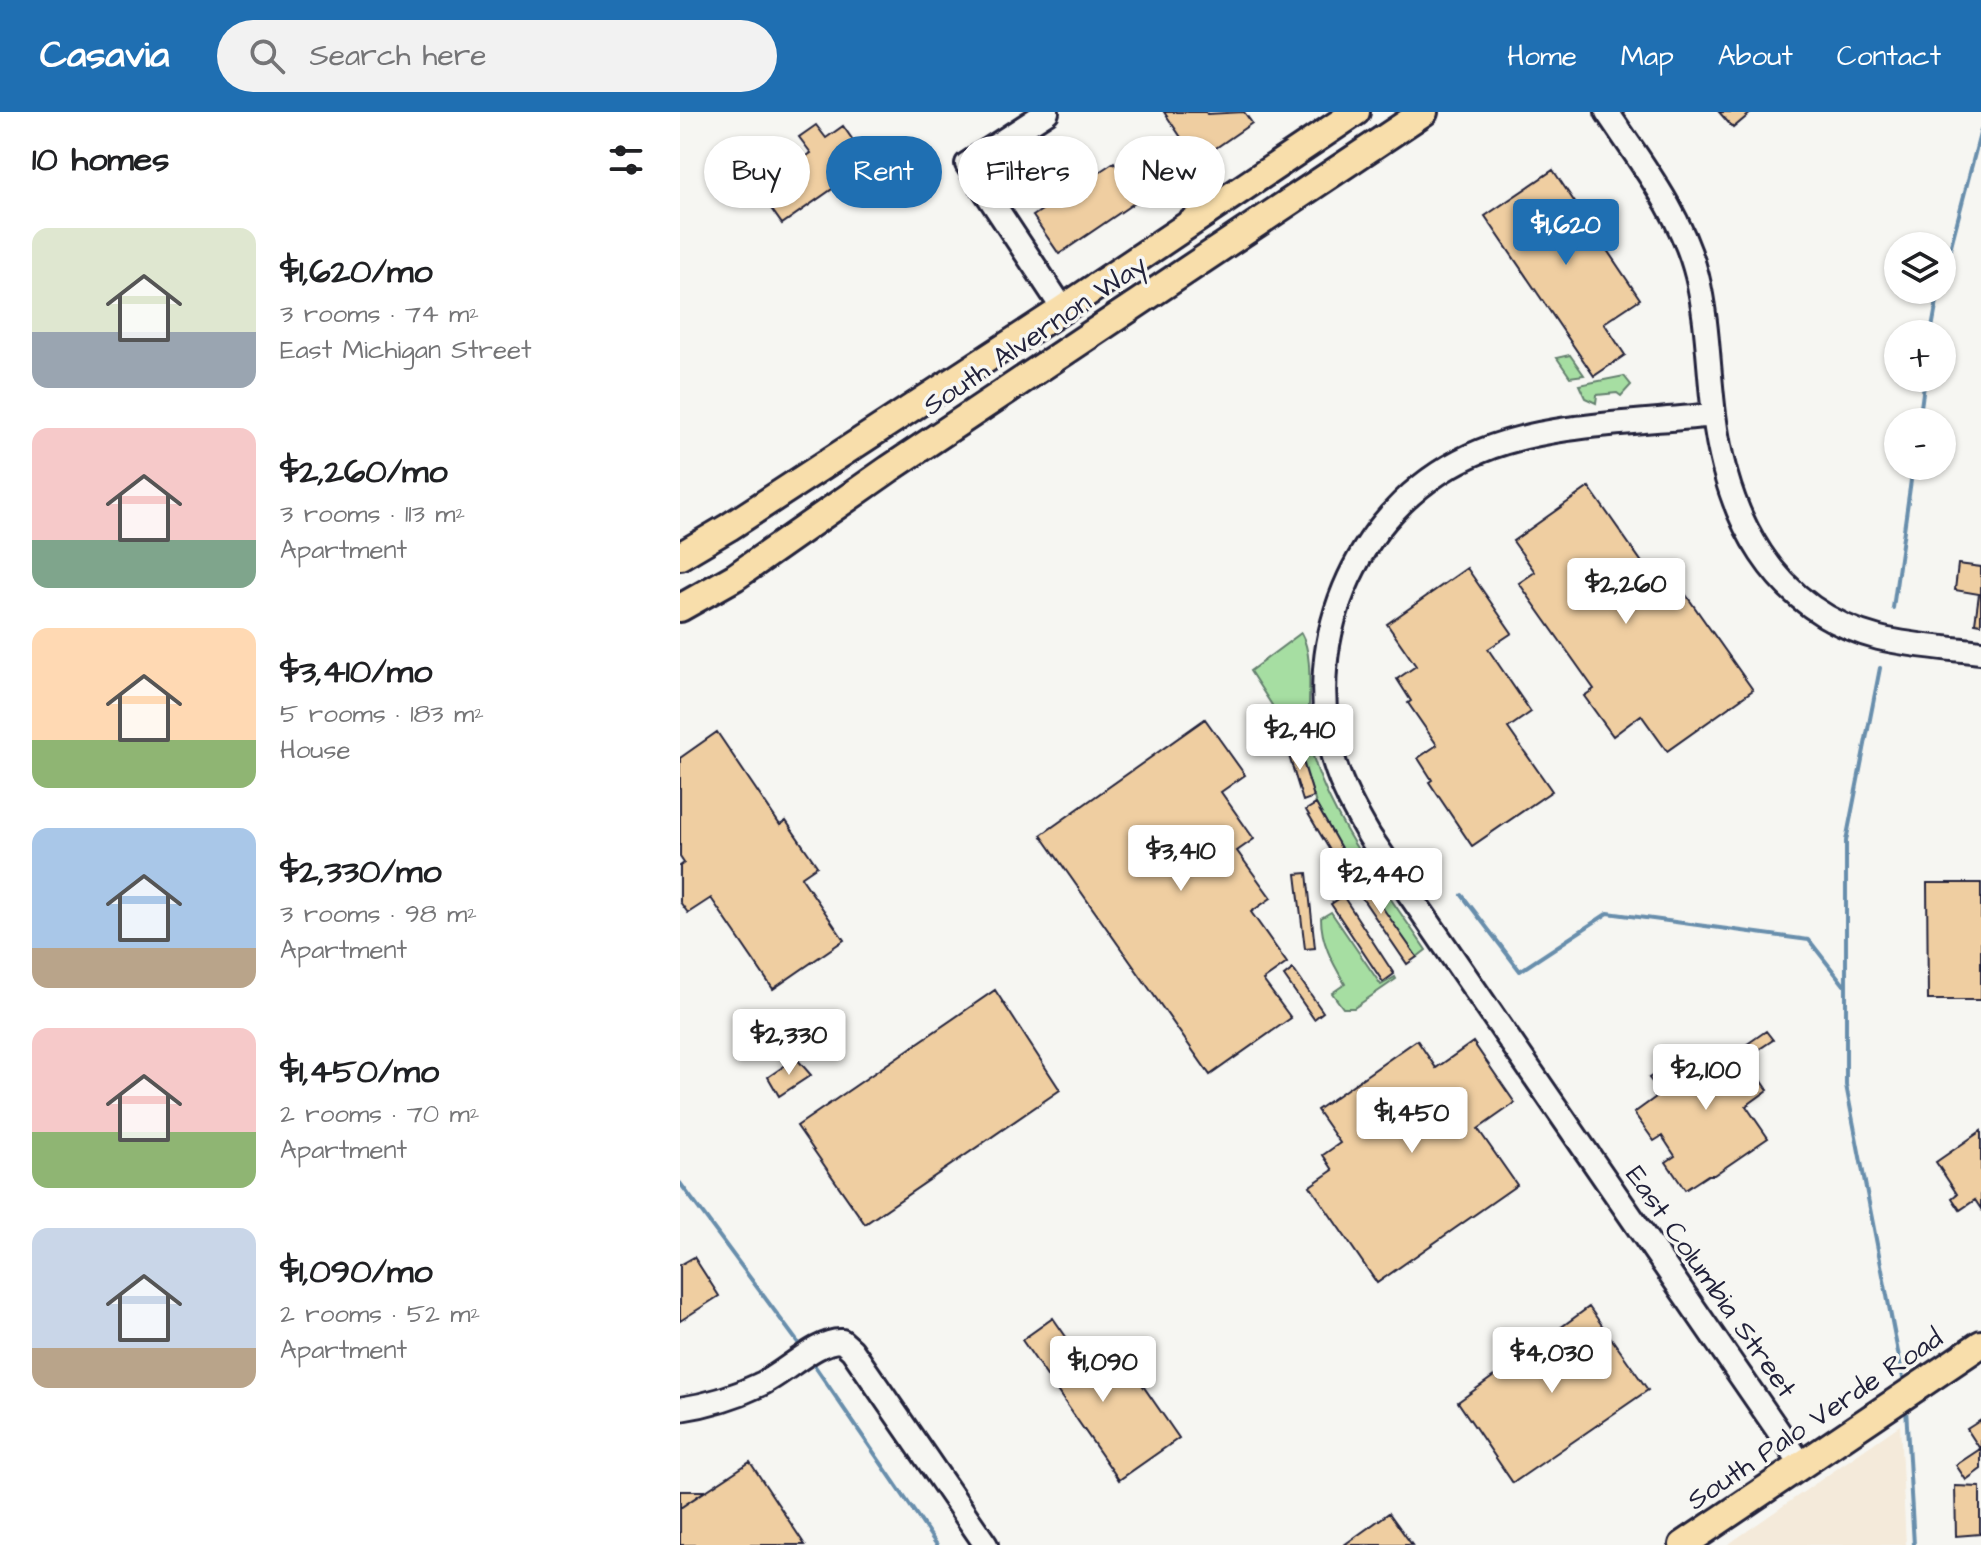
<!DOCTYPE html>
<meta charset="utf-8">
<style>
body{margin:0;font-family:"Architects Daughter",sans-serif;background:#f2f2f2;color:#202124;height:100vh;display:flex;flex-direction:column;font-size:30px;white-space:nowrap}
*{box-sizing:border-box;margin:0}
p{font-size:26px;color:#757577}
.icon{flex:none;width:44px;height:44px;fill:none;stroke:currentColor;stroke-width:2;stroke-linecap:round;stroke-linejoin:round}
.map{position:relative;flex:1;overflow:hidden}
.sheet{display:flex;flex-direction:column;background:#fff;width:680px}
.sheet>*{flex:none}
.banner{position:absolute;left:24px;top:24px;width:760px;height:72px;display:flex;gap:16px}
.buttons{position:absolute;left:1204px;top:120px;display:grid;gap:16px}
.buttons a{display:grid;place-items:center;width:72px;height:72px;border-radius:50%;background:#fff;box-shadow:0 2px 6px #0004;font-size:40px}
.price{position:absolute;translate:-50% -68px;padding:0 18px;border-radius:8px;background:#fff;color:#222;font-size:26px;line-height:52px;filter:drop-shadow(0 2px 4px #0008)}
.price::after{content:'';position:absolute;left:50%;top:48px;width:24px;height:18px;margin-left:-12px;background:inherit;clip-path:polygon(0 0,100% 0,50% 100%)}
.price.selected{background:#1f6fb2;color:#fff}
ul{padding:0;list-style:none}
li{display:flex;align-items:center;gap:24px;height:200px;padding:0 32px}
li span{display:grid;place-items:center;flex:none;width:224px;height:160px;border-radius:16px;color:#555}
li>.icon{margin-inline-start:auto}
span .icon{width:96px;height:96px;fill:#fffc;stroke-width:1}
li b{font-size:34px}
h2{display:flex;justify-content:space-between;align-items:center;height:96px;padding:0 32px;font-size:34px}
.pill{padding:0 28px;border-radius:36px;background:#fff;box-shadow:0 2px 6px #0004;font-size:28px;line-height:72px}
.pill.selected{background:#1f6fb2;color:#fff}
header{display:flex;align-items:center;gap:48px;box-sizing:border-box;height:112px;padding:0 40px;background:#1f6fb2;color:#fff}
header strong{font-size:38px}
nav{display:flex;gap:44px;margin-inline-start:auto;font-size:28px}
.search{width:560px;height:72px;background:#f2f2f2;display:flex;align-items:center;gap:20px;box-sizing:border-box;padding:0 28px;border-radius:44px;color:#757577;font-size:30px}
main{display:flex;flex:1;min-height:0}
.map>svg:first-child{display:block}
.built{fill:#f4eada}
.green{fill:#a6dea2;stroke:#64806e;stroke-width:2}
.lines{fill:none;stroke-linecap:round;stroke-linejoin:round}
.stream{stroke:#688eac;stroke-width:4}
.building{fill:#efcea1;stroke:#22223b;stroke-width:2}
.minor-casing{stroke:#22223b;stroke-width:28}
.major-casing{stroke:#22223b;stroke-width:32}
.minor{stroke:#f6f6f2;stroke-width:22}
.major{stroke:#f8deab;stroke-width:26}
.labels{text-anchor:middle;stroke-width:7;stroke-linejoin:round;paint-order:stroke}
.street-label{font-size:28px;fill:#22223b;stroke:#f6f6f2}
</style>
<header>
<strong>Casavia</strong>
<div class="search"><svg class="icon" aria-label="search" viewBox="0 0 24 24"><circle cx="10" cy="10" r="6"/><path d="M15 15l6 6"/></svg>Search here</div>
<nav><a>Home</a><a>Map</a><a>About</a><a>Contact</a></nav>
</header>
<main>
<section class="sheet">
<h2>10 homes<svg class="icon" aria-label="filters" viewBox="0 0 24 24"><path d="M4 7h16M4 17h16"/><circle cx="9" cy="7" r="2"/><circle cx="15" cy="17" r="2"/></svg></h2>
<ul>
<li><span style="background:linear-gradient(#dfe7d0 65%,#9aa5b1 0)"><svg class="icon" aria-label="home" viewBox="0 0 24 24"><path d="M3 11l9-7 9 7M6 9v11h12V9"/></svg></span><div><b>$1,620/mo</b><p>3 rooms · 74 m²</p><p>East Michigan Street</p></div></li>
<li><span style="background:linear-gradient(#f6c9c9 70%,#7fa58c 0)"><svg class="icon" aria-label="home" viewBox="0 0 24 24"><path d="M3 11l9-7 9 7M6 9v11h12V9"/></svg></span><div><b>$2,260/mo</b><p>3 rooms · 113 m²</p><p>Apartment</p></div></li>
<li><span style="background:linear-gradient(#ffd9b3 70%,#8fb573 0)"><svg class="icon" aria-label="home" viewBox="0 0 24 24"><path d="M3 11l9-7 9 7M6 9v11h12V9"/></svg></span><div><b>$3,410/mo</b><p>5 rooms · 183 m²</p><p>House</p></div></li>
<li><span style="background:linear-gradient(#a9c7e8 75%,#b9a48a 0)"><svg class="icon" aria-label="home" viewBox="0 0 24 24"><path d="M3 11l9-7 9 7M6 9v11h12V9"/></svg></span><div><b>$2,330/mo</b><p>3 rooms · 98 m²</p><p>Apartment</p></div></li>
<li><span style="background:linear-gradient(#f6c9c9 65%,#8fb573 0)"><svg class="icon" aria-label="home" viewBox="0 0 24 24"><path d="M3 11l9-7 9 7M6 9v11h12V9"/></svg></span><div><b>$1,450/mo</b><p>2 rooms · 70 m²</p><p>Apartment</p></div></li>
<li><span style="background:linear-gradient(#c9d6e8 75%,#b9a48a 0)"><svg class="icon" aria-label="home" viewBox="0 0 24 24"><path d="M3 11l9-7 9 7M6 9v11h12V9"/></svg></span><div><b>$1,090/mo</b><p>2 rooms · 52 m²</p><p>Apartment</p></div></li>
</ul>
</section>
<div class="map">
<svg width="1301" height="1433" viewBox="0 0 1301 1433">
<rect width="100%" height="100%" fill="#f6f6f2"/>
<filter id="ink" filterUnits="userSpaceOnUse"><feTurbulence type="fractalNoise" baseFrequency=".0125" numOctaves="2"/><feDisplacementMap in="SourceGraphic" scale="16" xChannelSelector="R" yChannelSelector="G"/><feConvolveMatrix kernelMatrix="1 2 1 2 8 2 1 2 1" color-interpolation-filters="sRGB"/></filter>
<g filter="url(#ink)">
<path class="built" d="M1220,1313L1226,1433H1047Z"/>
<path class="green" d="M890,243L904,263L890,265L877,246Z
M944,264L951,273L941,284L937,281L917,283L916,291L905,286L899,273Z
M621,521C637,549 624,601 631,636C645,701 709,783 746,838L737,845L670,752L636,692L618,631L612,632L606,615L570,559Z
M651,800L701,873L715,865L716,867L674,896H663L652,881L665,872C653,851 641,831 641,806Z"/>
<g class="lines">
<path class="stream" d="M1262,168L1301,18
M1251,222L1259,178
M1239,310L1245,266
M1213,496L1233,354
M1200,556L1166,729V973L1224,1271
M782,783L840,859L928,801L1129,828L1164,873
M0,1071L122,1236
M132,1250L257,1433
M1226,1296L1234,1433"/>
</g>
<path class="building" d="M484,0H526L527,2L564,0L572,11L517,49Z
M1039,0H1072L1053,16Z
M136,13L146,26L163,14L191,54L173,67L171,64L102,112L78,78L131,41L119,25Z
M434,50L460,87L379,142L353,104Z
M873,58L960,187L924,211L945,243L914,264L805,104Z
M909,375L980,476L994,466L1073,578L987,639L961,603L933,624L904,584L914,577L839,471L855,460L833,429Z
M1278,452L1301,455V512L1295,511L1299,482L1275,478Z
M787,456L832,521L808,537L851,600L828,616L872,679L792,734L749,670L752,668L738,646L757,633L728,591L731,589L717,567L736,554L707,512Z
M525,607L565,663L541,680L574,727L557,739L591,786L571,800L607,851L583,868L611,906L530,963L361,723Z
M37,620L100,713L106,709L137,754L121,765L164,828L93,877L31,786L8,801L0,790V754L4,751L0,745V646Z
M617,631L634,685L623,689L606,634Z
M636,692L670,752L661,757L626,698Z
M674,755L737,845L727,852L665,761Z
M627,761L635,836L625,837L616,762Z
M1247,771H1301V888H1248Z
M663,784L714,862L703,870L651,792Z
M613,857L643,900L634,907L604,864Z
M315,878L380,978L185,1112L117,1014Z
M1086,919L1093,928L1066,946L1088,978L1066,994L1088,1026L1034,1063H1028L1005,1078L986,1050L995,1044L982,1024L974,1029L954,1001L976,985L974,982L979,979L969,966L1005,941L1014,955L1033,942L1040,951Z
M737,928L756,956L793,930L835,991L798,1017L837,1073L697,1171L630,1074L653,1058L643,1043L660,1031L637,998Z
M116,946L131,963L99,984L88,965Z
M1301,1019V1097L1295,1088L1280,1098L1272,1086L1277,1082L1256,1050Z
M14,1145L39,1184L0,1209V1153Z
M909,1195L968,1278L833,1371L778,1290Z
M373,1206L423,1278L452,1258L499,1326L439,1368L342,1228Z
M1301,1308V1357L1286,1368L1276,1353L1300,1337L1287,1317Z
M70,1350L125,1433H0V1396Z
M1275,1374L1300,1375V1422L1276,1424Z
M0,1379H25L0,1396Z
M709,1401L732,1433H664Z"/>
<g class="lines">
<defs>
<path id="minor" d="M367,0L287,52L383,197
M927,0C961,51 1002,103 1017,164C1028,209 1028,256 1034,302C1046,403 1092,498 1199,526C1232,534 1267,536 1301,540
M1034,303C960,311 869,311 801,339C680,388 619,525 654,649C662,676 676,701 690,725L1121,1352
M162,1229L172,1238L306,1433
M0,1297C27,1293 54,1285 79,1273C103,1263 137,1227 162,1229"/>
<path id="major" d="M0,444L49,415L383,197L676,0
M0,496L55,465L209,357L744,0
M1003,1433L1301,1232"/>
</defs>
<use href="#minor" class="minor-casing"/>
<use href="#major" class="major-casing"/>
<use href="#minor" class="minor"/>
<use href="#major" class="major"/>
</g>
</g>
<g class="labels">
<g class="street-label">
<text transform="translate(354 222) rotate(-34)" y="10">South Alvernon Way</text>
<text transform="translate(1032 1169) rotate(55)" y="10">East Columbia Street</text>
<text transform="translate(1134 1306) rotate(-34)" y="10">South Palo Verde Road</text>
</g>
</g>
</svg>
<div class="buttons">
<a><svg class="icon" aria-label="layers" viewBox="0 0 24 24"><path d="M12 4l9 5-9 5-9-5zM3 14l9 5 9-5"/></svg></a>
<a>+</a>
<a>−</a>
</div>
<b class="price selected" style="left:886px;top:155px">$1,620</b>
<b class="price" style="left:946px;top:514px">$2,260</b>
<b class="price" style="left:620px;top:660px">$2,410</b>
<b class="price" style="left:501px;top:781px">$3,410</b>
<b class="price" style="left:701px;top:804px">$2,440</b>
<b class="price" style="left:109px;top:965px">$2,330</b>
<b class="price" style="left:1026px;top:1000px">$2,100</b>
<b class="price" style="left:732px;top:1043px">$1,450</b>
<b class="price" style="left:872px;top:1283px">$4,030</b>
<b class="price" style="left:423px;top:1292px">$1,090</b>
<div class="banner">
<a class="pill">Buy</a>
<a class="pill selected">Rent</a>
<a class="pill">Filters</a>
<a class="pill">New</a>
</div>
</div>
</main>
